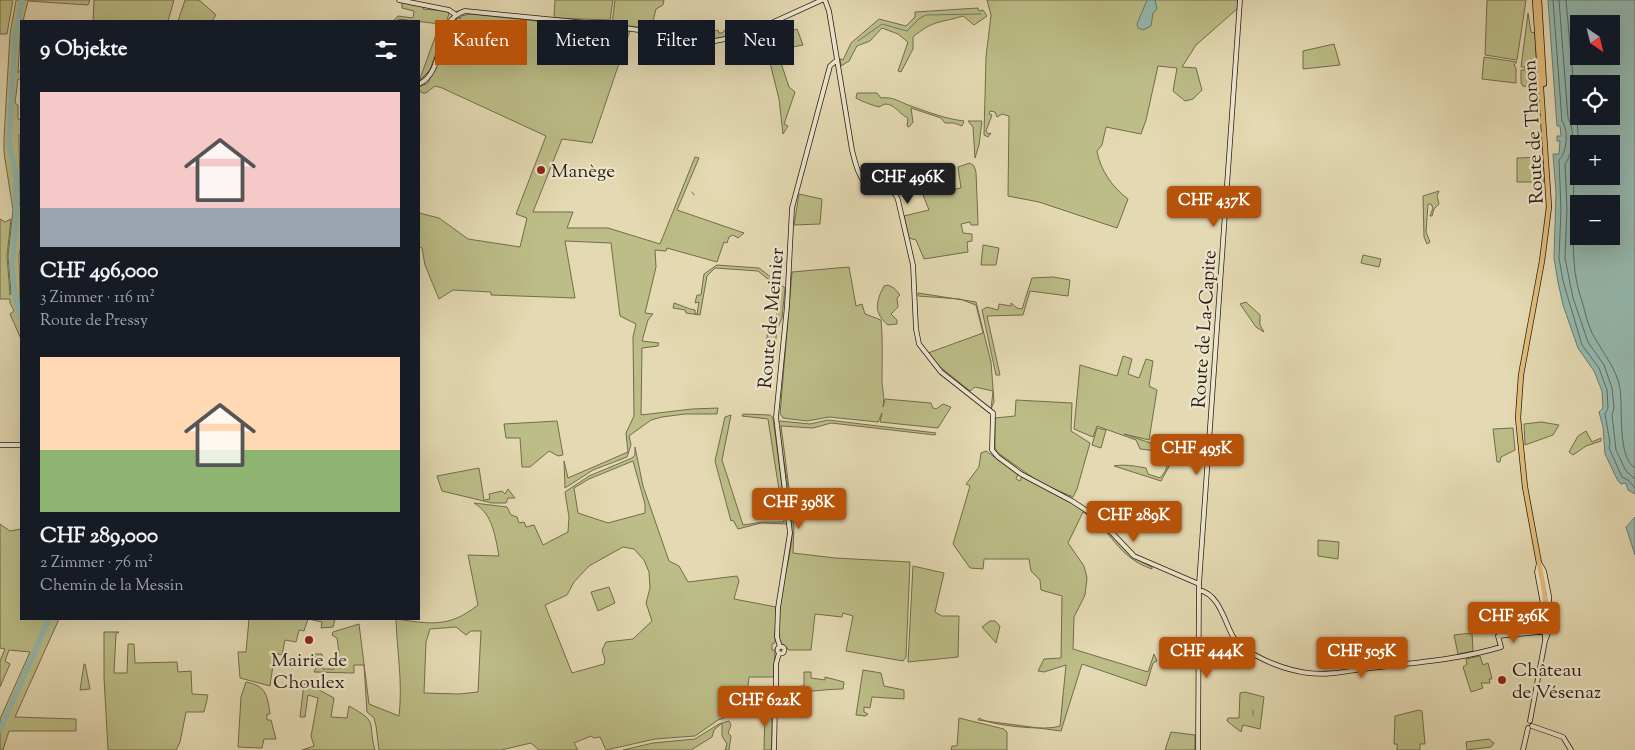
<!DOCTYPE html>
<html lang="de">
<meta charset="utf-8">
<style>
body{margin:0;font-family:"Sorts Mill Goudy",serif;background:#242831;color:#f1f3f6;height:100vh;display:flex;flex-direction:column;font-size:19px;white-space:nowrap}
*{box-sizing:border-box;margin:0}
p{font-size:16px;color:#9ea1a6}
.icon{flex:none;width:28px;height:28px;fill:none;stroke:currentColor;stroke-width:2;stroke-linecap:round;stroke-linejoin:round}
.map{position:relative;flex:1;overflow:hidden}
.panel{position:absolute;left:20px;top:20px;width:400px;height:600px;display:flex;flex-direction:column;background:#171b24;border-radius:0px;box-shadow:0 5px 20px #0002}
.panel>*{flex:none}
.banner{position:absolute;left:435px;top:20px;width:475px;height:45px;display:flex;gap:10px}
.needle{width:32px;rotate:145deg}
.controls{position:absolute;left:1570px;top:15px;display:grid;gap:10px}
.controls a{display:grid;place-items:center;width:50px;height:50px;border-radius:0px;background:#171b24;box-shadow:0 5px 20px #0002;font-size:25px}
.price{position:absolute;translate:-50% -42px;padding:0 11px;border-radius:5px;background:#b45309;color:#fff;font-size:16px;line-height:32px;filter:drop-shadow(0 1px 2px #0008)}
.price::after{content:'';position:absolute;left:50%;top:30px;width:15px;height:11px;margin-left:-8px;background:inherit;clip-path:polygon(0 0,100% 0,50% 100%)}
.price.current{background:#222;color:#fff}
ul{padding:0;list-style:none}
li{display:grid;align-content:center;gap:10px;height:265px;padding:0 20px}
li span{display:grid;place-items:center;height:155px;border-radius:0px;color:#555}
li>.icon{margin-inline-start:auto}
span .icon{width:90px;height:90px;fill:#fffc;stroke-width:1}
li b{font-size:21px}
h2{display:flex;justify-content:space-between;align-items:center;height:60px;padding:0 20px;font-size:21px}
.tag{padding:0 18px;border-radius:0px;background:#171b24;box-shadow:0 5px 20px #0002;font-size:18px;line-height:45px}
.tag.current{background:#b45309;color:#fff}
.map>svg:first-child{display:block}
.green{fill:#bcbd87;stroke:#716c4e;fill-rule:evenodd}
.water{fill:#95bab0;stroke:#697b72;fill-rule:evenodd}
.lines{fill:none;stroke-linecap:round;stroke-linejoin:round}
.shore{stroke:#5e6b62;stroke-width:1}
.stream{stroke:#697b72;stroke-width:1}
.river{stroke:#95bab0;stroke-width:5.5}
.primary-tunnel{stroke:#beb392;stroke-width:4.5;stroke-dasharray:4.5 2;stroke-linecap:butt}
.secondary-casing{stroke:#261c14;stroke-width:5.5}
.primary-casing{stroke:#261c14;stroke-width:6}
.secondary{stroke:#ede6cd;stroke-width:4}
.primary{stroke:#e2bc79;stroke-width:4.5}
.poi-dot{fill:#8f2418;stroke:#ede6cd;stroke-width:2}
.labels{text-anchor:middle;stroke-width:4.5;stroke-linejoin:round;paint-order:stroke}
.street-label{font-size:19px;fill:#261c14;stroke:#ede6cd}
.poi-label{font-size:19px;fill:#261c14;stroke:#ede6cd;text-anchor:start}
</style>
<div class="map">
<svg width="1635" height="750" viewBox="0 0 1635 750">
<rect width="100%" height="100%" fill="#e4d9b2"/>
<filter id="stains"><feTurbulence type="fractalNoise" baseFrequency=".004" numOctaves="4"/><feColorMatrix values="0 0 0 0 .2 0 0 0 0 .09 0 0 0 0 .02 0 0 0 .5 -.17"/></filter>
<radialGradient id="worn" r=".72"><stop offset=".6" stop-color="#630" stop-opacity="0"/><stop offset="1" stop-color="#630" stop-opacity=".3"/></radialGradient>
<path class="green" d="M0,0H13L7,34H0Z
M16,0H90L88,5L28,1L23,21H21L18,73L21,69V79H18L15,103L18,105V119L21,120V135H19L21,246L19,255L21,339L10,314L14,311L10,303V299H0V219L5,222L11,219L7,256L10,295L11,292L8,256L13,210L4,153V138L10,34Z
M94,0H174L168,21H93Z
M185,0H199L214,13L216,15L212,21H178Z
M555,0H613L610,20L554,18Z
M615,0H664L663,5L656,9L652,25L655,28V25H663L662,30L612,24Z
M987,0H1238L1237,9L1196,45L1182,67L1196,68L1202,90L1193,99L1185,101L1173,91L1177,68L1158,66L1146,120L1141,134L1106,127L1102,145L1097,151C1100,170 1113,188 1128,199L1117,228L1039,202L1008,196L1009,116L1002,114L997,117L995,112L990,111L989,114L992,115L986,131L988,134L991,133L988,137L984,135L986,57L991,15Z
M1487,0H1526L1517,60L1485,55Z
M402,2L424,7L423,9L447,11L449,14L430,70L419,81L440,24L398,19V21H393L398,16L413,18L414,11L402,8Z
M978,8L979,11L983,10L987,16L974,25L963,16C940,23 933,20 913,37V49L901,72L898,71L908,42L898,34L882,28L870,41L857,46L849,61L841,66L840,59L843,60L851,43L879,19L906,26L915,17V12Z
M1528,13L1531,32L1535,33L1538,88L1523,86L1521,83V70H1525V67H1521Z
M470,14L630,31L592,143L562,139L533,212H573L567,228H608L660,244L695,157L699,158L677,210L744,233L738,238L733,235L729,237L727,243L724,242L717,262L667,248L666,251L655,250L656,267L645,313L653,314L648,320L642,341L659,343L658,346L642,348L641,415L692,409L718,408L717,414H685L662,417L651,420L629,436L631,445L627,457L593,470L565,488L564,461L568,478L628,452L626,433L634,416L633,337L636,324L620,316L611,243L565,241L575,298L491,295V292L453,290L439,299L425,265L422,248L419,247V213L439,218L468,239L520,247L527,218L516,214L546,136L442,88L435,86L426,93H422L419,89V87L428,83L449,27L459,17L460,19L461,16Z
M767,27L772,38L797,29L803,45L788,48L779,57L789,87L795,92L784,124L788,126L783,134L779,99L762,31Z
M726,29L733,31L735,36L710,39L688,36L689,31L706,33L707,36L714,35V31L718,30L719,33H722Z
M1334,44L1340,65L1303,69V51Z
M1484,57L1517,62L1514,65L1516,68V83L1482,79Z
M857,93H877L881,98C893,96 901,103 911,106C928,112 946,119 964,121L962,126L954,123H945L941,118L911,108L913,122L909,127L907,126L908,118C899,114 895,104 885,104L879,107C872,105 863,102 856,98Z
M968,121H982L979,145L975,158L973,127Z
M1543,157L1544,182H1517V158Z
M970,163L974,166L976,172L978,222V225H971L970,222L961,224L963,233L972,234V241L967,242L968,252L924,259L916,240L909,238L904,216L929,210L923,195L961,188L958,167Z
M1439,191L1437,196L1439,204L1434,209L1432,216H1430L1433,208L1431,204H1428L1426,232L1430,242L1427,244L1424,237L1423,196Z
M799,194L822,199L820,224L794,225Z
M983,245L999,248L996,265H981Z
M1363,255L1381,259L1379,267L1361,263Z
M717,265L759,268L785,288L782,318L777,329L775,347L766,346L768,328L775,329L779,288L758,271L715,268L707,276L700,315L686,313L685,310L673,308L674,303C681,305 687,309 695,310V314H697L699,302L695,303L697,295H701L704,274Z
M849,267L856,306L862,304L865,314L881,320C883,343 882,358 882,380C882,389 885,397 883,407L885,399L931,403L933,408L936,409L943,404L951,407L938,428L880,422L882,413L878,422L829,417L807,421L783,418L780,414L792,272Z
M1053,277L1070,280L1068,296L1030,291L1023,315L987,316L1000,375H996L982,310L987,307L998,310L999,304L1011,306V303L1017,308L1022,309L1032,278Z
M888,285L894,288L900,295L897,298L898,307L891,314L897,320V324L888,325C873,313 876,301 884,286Z
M918,293L976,302L991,362L994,402L991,409L993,391L975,387L970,391L939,366L928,353L983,333L976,305L960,299L918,296Z
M1246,302L1260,315V325L1264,332L1256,327L1240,304Z
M1123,356L1132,359L1128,374L1139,378L1146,359L1153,361L1149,386L1157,390L1149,440L1124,434L1177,452L1161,481L1114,466C1124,464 1135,466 1146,468L1148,474L1160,478C1168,469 1170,462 1164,452L1140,449L1136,440L1097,426L1093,437L1074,429L1080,365L1117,376Z
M1016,400L1072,403L1071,431L1090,443L1077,489L1073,497L1040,483L997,452L995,447V418L1015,416Z
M743,414L770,415L773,418L787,524L761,523L738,529L733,520L731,521L715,461L725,417L731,415L722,460L743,525L763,522H784L768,419L742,416Z
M828,420L936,433L935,435L831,423L813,428L781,426L794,527L793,553L835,558L910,562L906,657L903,661L846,651L853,616L843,613L842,617L815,614L811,650H789L780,642C771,611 790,569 792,536C793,499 782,460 778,423L780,421L810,424Z
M557,421L563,455L558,456L549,451L530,467H522L520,438H506L504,424Z
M1541,422L1559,425L1553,435L1525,445L1524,424Z
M1097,428L1106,430L1101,448L1092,445Z
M1513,428L1515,450L1501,457L1500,462H1497L1493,429Z
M1586,431L1592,442L1601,438V441L1586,446L1573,455L1569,452L1578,436Z
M635,447L643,486L669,561L679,566L688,582L737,576L739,581L734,599L776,607L775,643L772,644V650H775L774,677H749L745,711L718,720L695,736L655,739L606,750L600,737L594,738L591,736L574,743L578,750H539L531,743L501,750H379L376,726L374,718L367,712L364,665H354V673L314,672L316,668L314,654H322L323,669H334V653H339L337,638L332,635L333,632L359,624L369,704L399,716C403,683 397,652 396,619C431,624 449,628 478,605L468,555L499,556C495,536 493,514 474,503L507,507L511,515L517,517L519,523L524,522L526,527L534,525L543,545L568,532L569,517L565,492L589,476L632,458L635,455ZM633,461L645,504V513L608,523L578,513L574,488L589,479ZM623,547L634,549L644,560L649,572L650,588L646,603L652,621L633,639L606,642L602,650L605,660L604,664L572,673L545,605L567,595L574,582L589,566ZM456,627L466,635L471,631H481L478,692L459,694L424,693L426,642L430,629Z
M986,451L1018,474L1016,479L1020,481L1022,476C1048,492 1077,502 1100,522C1122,540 1123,554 1152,567V569C1116,557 1113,530 1083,512L1068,543L1084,566L1087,578L1085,595L1074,617L1073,649L1148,672L1154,654L1157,661L1153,663L1146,686L1082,664L1061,731L978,720L979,718C991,726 1047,731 1060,726L1066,665L1044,672L1038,671L1044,659L1061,658L1062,596L1041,590L1040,580L1031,571L1029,559H984L983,569L970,568L953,544L970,486L966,484L979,467L981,453Z
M479,468L484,500L490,499L489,494L502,491L505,494L508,489L515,498H508L506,503H492L442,491L437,476Z
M0,524L10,531L21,529V619H59L15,717L76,719V731H9L3,750H0V719L30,652L9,650L5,661L10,664L0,687V661L5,649L0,648Z
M1318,540L1339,542L1338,559L1318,556Z
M913,566L944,573L935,612L942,616H959L958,657L908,662Z
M609,587L615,603L598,611L591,592Z
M249,619H335L333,627L321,628L322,622L308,619L304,631L299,630L296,642L285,640L282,655L277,654L274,658L270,686L240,678L238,652H246Z
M990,621H995L1000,626L996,643L982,627Z
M104,632H119L116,634L114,673H127L128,644H134L135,663L177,662L178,672L191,671L192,694L208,695L204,712H186L180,742L176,750H108L104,677Z
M1472,633L1473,651L1458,654L1454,635Z
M1480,656L1483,665L1488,663L1492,679H1489L1490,683H1481L1483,688L1471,692L1463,667L1467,664L1466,659Z
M84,664H85L90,689L80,690Z
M863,670L881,673L884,686L904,690V699L872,697L870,708L864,707V712L868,714L866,716L856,715Z
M804,672H811V678L825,680V677L829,678L844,682L843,689C823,689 799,694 781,691L778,696V688L804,686Z
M246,682C266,686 267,694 270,714H267V720H271L276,739H264L262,748L238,747L241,697Z
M304,684L310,685L334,698L331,717L347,718L349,706C380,723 367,722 375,750H302L314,746L311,736L318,698L308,695L305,717H300Z
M1245,692L1264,697L1260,729L1243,725L1241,732L1227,721L1228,718H1239L1240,693Z
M765,707L772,709V750H764Z
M1419,710L1422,711L1425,744H1420V750H1397V744H1394L1395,716Z
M959,718L1004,729L1007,732V750H951L952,746H957Z
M729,721L731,725L728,733L731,736L729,750H725L727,744L722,736V723L714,730L712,737L691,750H623L653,743L695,739L719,724Z
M1171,732L1195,735V750H1165Z
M1489,739L1494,743L1491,747L1467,750L1466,742Z"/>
<path class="water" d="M1147,0H1155L1157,9L1153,13L1151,26L1143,30L1138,28L1137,24Z
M1548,0H1635V494L1628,490L1626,483L1621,484L1618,481L1605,454L1603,427L1599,412L1603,408L1602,391L1594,371L1578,348L1563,305L1558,282L1554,258L1556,192L1553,154H1559L1560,141H1557V136H1561L1560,126H1557ZM1579,24H1611V56H1579ZM1579,84H1611V116H1579ZM1579,144H1611V176H1579ZM1579,204H1611V236H1579Z
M1635,517V555L1626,527Z"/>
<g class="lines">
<path class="shore" d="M1553,0L1562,121C1569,131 1567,152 1559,160L1561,209L1559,258L1563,281L1582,345L1599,368L1607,390L1608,408L1605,414L1610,443L1609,448L1622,477L1628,480L1635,488
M1559,0L1568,118C1575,131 1574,152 1565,164L1567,209L1565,258L1573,298L1588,342L1604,365L1612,388L1614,408L1612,415L1616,450L1626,471L1635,479
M1566,0L1579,144
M1579,152L1573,166C1576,208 1568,256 1580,295C1585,309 1587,326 1595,338C1604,355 1617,369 1620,389C1623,407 1617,458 1635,468"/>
<path class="stream" d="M858,41L882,24L907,31L920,18L926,15L981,14
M692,192L694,195
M16,204L21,203
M1253,710V715"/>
<path class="river" d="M21,318L15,296L12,263L16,223V176L9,143L15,38L22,0
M0,730L49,619"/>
<path class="primary-tunnel" d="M1546,633L1547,620"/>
<defs>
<path id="secondary" d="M399,0L449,10L456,15
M825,0L829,11L852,150C855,162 859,181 871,188C882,194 893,185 898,200L913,265L916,329L919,344L941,372L993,413L992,450L998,457L1021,474L1072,501L1098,518L1134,556L1199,584
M419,84C447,71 433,20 465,11L597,24L715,41L745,35L822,0
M0,445H21
M1539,563L1537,572L1543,604L1545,639
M1199,590C1225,596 1225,635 1241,646C1260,660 1285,670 1308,673C1332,676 1356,669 1380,667C1421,662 1461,659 1501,647L1498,636L1549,631
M777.5 650a3.5 3.5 0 1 1 7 0a3.5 3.5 0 1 1-7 0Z
M780,647L777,637L778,608L790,533L776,417L787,306L792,208L830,66L837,60
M776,698V664L779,653
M775,707L780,702L776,698
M775,707L771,703L776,698
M1530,721L1545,641L1550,628L1549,596L1544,571L1540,564
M1532,726L1563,737L1571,750
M774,750L775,707
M1198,750L1199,584L1240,0
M1523,750L1528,728"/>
<path id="primary" d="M1535,0L1549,207L1542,261L1521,375L1518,418L1525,487L1544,590L1547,620
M1539,0L1544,84"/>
</defs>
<use href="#secondary" class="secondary-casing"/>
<use href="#primary" class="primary-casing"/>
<use href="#secondary" class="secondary"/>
<use href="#primary" class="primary"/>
</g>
<g class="poi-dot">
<circle cx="541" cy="170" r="5"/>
<circle cx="309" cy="640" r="5"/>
<circle cx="1502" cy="680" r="5"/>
</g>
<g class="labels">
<g class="street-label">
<text transform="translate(1532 132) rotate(-93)" y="7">Route de Thonon</text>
<text transform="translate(770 318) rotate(-85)" y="7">Route de Meinier</text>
<text transform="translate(1203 329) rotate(-86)" y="7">Route de La-Capite</text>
</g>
<g class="poi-label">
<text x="551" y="177">Manège</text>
<text x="309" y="666" text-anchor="middle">Mairie de<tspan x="309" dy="22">Choulex</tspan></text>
<text x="1512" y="676">Château<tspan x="1512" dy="22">de Vésenaz</tspan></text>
</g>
</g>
<rect width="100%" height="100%" filter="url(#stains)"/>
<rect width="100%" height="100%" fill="url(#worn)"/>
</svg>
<div class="controls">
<a><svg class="needle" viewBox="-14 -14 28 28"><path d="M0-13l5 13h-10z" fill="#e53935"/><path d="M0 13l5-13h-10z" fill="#9ea1a6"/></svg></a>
<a><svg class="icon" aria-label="locate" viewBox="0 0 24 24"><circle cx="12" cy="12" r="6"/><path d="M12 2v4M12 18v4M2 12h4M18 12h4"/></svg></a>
<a>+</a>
<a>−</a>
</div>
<b class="price current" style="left:908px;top:205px">CHF 496K</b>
<b class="price" style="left:1214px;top:228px">CHF 437K</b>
<b class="price" style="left:1197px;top:476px">CHF 495K</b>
<b class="price" style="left:799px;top:530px">CHF 398K</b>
<b class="price" style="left:1134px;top:543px">CHF 289K</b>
<b class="price" style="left:1514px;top:644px">CHF 256K</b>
<b class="price" style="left:1207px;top:679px">CHF 444K</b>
<b class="price" style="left:1362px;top:679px">CHF 505K</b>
<b class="price" style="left:765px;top:728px">CHF 622K</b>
<div class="banner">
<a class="tag current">Kaufen</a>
<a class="tag">Mieten</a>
<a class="tag">Filter</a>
<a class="tag">Neu</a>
</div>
<section class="panel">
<h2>9 Objekte<svg class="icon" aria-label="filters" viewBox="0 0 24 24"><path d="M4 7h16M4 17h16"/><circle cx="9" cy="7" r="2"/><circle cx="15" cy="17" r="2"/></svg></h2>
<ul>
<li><span style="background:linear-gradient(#f6c9c9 75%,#9aa5b1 0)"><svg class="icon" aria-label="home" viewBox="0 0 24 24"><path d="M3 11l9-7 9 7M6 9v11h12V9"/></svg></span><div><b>CHF 496,000</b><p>3 Zimmer · 116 m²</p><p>Route de Pressy</p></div></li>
<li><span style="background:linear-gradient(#ffd9b3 60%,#8fb573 0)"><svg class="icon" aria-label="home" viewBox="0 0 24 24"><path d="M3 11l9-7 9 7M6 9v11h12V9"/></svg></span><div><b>CHF 289,000</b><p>2 Zimmer · 76 m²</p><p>Chemin de la Messin</p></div></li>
</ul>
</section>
</div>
